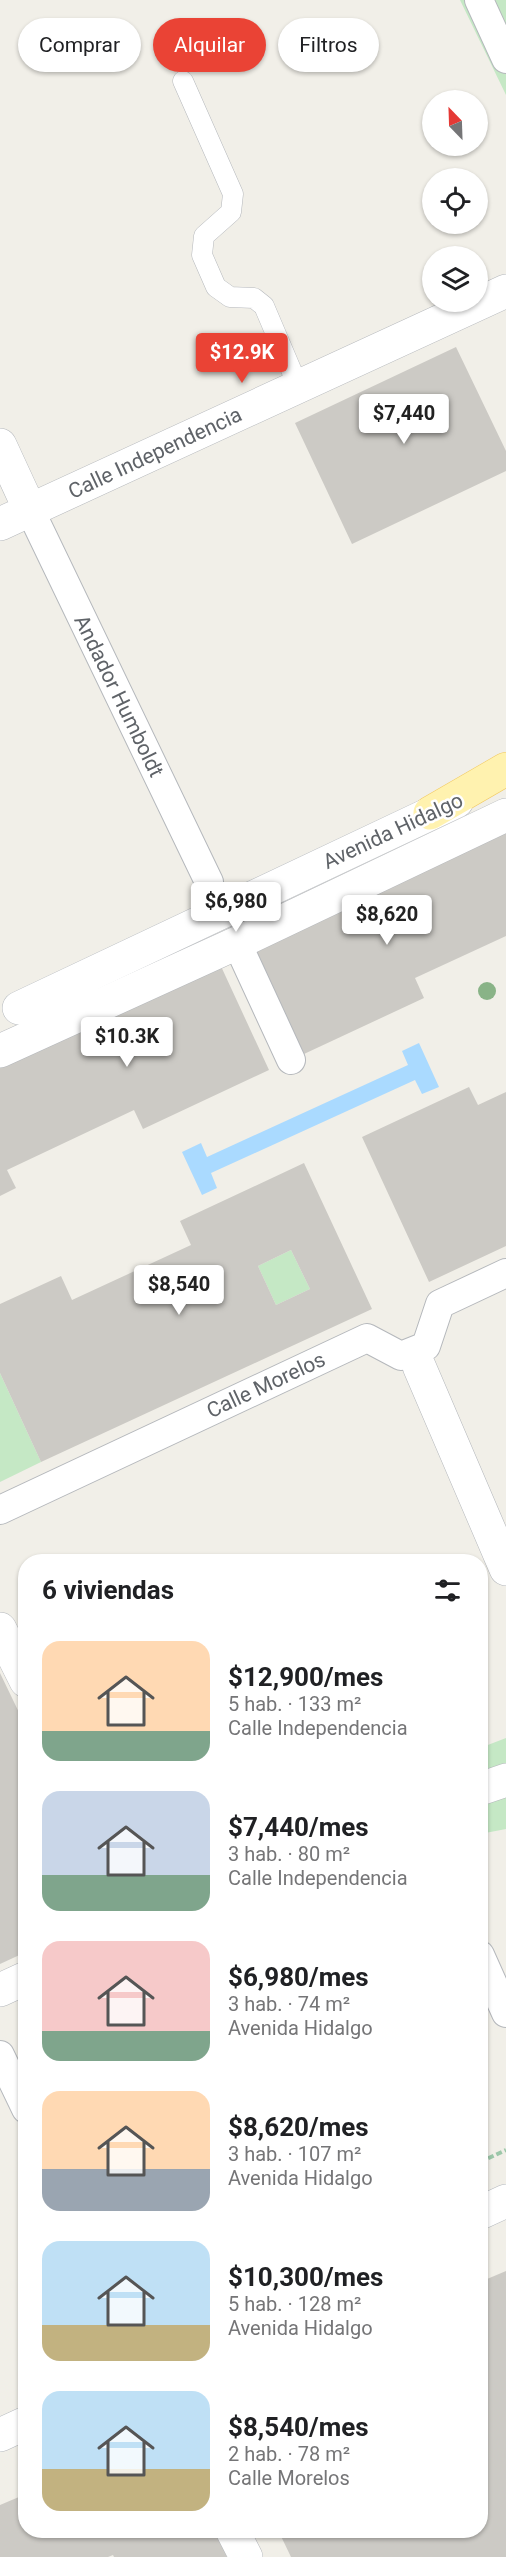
<!DOCTYPE html>
<html lang="es">
<meta charset="utf-8">
<style>
body{margin:0;font-family:Roboto,sans-serif;background:#f2f2f2;color:#202124;height:100vh;display:flex;flex-direction:column;font-size:22px;white-space:nowrap}
*{box-sizing:border-box;margin:0}
p{font-size:20px;color:#757577}
.icon{flex:none;width:33px;height:33px;fill:none;stroke:currentColor;stroke-width:2;stroke-linecap:round;stroke-linejoin:round}
.map{position:relative;flex:1;overflow:hidden}
.drawer{position:absolute;left:18px;top:1554px;width:470px;height:984px;display:flex;flex-direction:column;background:#fff;border-radius:24px;box-shadow:0 2px 4px #0004}
.drawer>*{flex:none}
.guide{position:absolute;left:18px;top:18px;width:471px;height:54px;display:flex;gap:12px}
.needle{width:39px;rotate:337deg}
.buttons{position:absolute;left:422px;top:90px;display:grid;gap:12px}
.buttons a{display:grid;place-items:center;width:66px;height:66px;border-radius:50%;background:#fff;box-shadow:0 2px 4px #0004;font-size:30px}
.price{position:absolute;translate:-50% -51px;padding:0 14px;border-radius:6px;background:#fff;color:#222;font-size:20px;line-height:39px;filter:drop-shadow(0 2px 3px #0008)}
.price::after{content:'';position:absolute;left:50%;top:36px;width:18px;height:14px;margin-left:-9px;background:inherit;clip-path:polygon(0 0,100% 0,50% 100%)}
.price.active{background:#ea4335;color:#fff}
ul{padding:0;list-style:none}
li{display:flex;align-items:center;gap:18px;height:150px;padding:0 24px}
li span{display:grid;place-items:center;flex:none;width:168px;height:120px;border-radius:18px;color:#555}
li>.icon{margin-inline-start:auto}
span .icon{width:72px;height:72px;fill:#fffc;stroke-width:1}
li b{font-size:26px}
h2{display:flex;justify-content:space-between;align-items:center;height:72px;padding:0 24px;font-size:26px}
.pill{padding:0 21px;border-radius:27px;background:#fff;box-shadow:0 2px 4px #0004;font-size:21px;line-height:54px}
.pill.active{background:#ea4335;color:#fff}
.map>svg:first-child{display:block}
.green{fill:#c5e8c5}
.water{fill:#aadaff}
.building{fill:#cccac5;fill-rule:evenodd}
.lines{fill:none;stroke-linecap:round;stroke-linejoin:round}
.service-casing{stroke:#b5b8bc;stroke-width:21}
.pedestrian-casing{stroke:#b5b8bc;stroke-width:30}
.minor-casing{stroke:#b5b8bc;stroke-width:34}
.secondary-casing{stroke:#b6babf;stroke-width:34}
.primary-casing{stroke:#f2c960;stroke-width:34}
.path{stroke:#9cc7a9;stroke-width:4;stroke-dasharray:6 3;stroke-linecap:butt}
.service{stroke:#fff;stroke-width:20}
.pedestrian{stroke:#fff;stroke-width:28}
.minor{stroke:#fff;stroke-width:33}
.secondary{stroke:#fff;stroke-width:33}
.primary{stroke:#fff2af;stroke-width:33}
.tree{fill:#89b387}
.labels{text-anchor:middle;stroke-width:5;stroke-linejoin:round;paint-order:stroke}
.street-label{font-size:21px;fill:#5f6368;stroke:#fff}
</style>
<div class="map">
<svg width="506" height="2557" viewBox="0 0 506 2557">
<rect width="100%" height="100%" fill="#f1efe8"/>
<path class="green" d="M460,0H506V95Z
M291,1250L310,1289L276,1305L258,1266Z
M0,1373L41,1462L0,1482Z
M506,1738V1829L480,1834V1748Z"/>
<path class="water" d="M419,1043L439,1087L422,1094L415,1080L211,1173L217,1188L202,1195L182,1152L201,1143L207,1157L408,1065L402,1051Z"/>
<path class="building" d="M456,347L506,451V471L352,544L295,423Z
M506,833V936L415,978L424,998L304,1054L255,950Z
M219,962L269,1070L143,1129L134,1110L7,1170L16,1188L0,1196V1063Z
M469,1087L478,1105L506,1092V1246L429,1282L362,1137Z
M304,1163L372,1309L41,1462L0,1373V1304L61,1276L72,1300L191,1245L180,1221ZM291,1250L310,1289L276,1305L258,1266Z
M0,1673L26,1727V1952L0,1964Z
M506,2271V2557H291L278,2530H480V2282Z
M26,2494V2530H215L227,2557H114L113,2555L108,2557H0V2505Z"/>
<g class="lines">
<defs>
<path id="service" d="M183,81L233,194L231,212L204,236L202,255L216,287L230,297L254,298L264,306L298,386"/>
<path id="pedestrian" d="M479,0L506,59
M30,510L209,882
M237,943L291,1060
M0,1510L367,1338L401,1356L426,1346L440,1304L506,1273
M480,1955L506,2013
M0,2055L26,2109"/>
<path id="minor" d="M0,445L30,510
M0,524L506,291
M0,1051L237,943L506,815
M419,1366L506,1569
M0,1629L26,1681
M480,1789L506,1780
M0,1990L26,1978
M232,2530L246,2557"/>
<path id="secondary" d="M19,1008L457,801
M480,2213L506,2201
M0,2435L26,2423"/>
<path id="primary" d="M430,813L506,769"/>
</defs>
<use href="#service" class="service-casing"/>
<use href="#pedestrian" class="pedestrian-casing"/>
<use href="#minor" class="minor-casing"/>
<use href="#secondary" class="secondary-casing"/>
<use href="#primary" class="primary-casing"/>
<path class="path" d="M480,2162L506,2150"/>
<use href="#service" class="service"/>
<use href="#pedestrian" class="pedestrian"/>
<use href="#minor" class="minor"/>
<use href="#secondary" class="secondary"/>
<use href="#primary" class="primary"/>
</g>
<circle class="tree" cx="487" cy="991" r="9"/>
<g class="labels">
<g class="street-label">
<text transform="translate(155 453) rotate(-25)" y="7">Calle Independencia</text>
<text transform="translate(119 696) rotate(64)" y="7">Andador Humboldt</text>
<text transform="translate(393 831) rotate(-25)" y="7">Avenida Hidalgo</text>
<text transform="translate(266 1385) rotate(-25)" y="7">Calle Morelos</text>
</g>
</g>
</svg>
<div class="buttons">
<a><svg class="needle" viewBox="-14 -14 28 28"><path d="M0-13l5 13h-10z" fill="#e53935"/><path d="M0 13l5-13h-10z" fill="#757577"/></svg></a>
<a><svg class="icon" aria-label="locate" viewBox="0 0 24 24"><circle cx="12" cy="12" r="6"/><path d="M12 2v4M12 18v4M2 12h4M18 12h4"/></svg></a>
<a><svg class="icon" aria-label="layers" viewBox="0 0 24 24"><path d="M12 4l9 5-9 5-9-5zM3 14l9 5 9-5"/></svg></a>
</div>
<b class="price active" style="left:242px;top:384px">$12.9K</b>
<b class="price" style="left:404px;top:445px">$7,440</b>
<b class="price" style="left:236px;top:933px">$6,980</b>
<b class="price" style="left:387px;top:946px">$8,620</b>
<b class="price" style="left:127px;top:1068px">$10.3K</b>
<b class="price" style="left:179px;top:1316px">$8,540</b>
<div class="guide">
<a class="pill">Comprar</a>
<a class="pill active">Alquilar</a>
<a class="pill">Filtros</a>
</div>
<section class="drawer">
<h2>6 viviendas<svg class="icon" aria-label="filters" viewBox="0 0 24 24"><path d="M4 7h16M4 17h16"/><circle cx="9" cy="7" r="2"/><circle cx="15" cy="17" r="2"/></svg></h2>
<ul>
<li><span style="background:linear-gradient(#ffd9b3 75%,#7fa58c 0)"><svg class="icon" aria-label="home" viewBox="0 0 24 24"><path d="M3 11l9-7 9 7M6 9v11h12V9"/></svg></span><div><b>$12,900/mes</b><p>5 hab. · 133 m²</p><p>Calle Independencia</p></div></li>
<li><span style="background:linear-gradient(#c9d6e8 70%,#7fa58c 0)"><svg class="icon" aria-label="home" viewBox="0 0 24 24"><path d="M3 11l9-7 9 7M6 9v11h12V9"/></svg></span><div><b>$7,440/mes</b><p>3 hab. · 80 m²</p><p>Calle Independencia</p></div></li>
<li><span style="background:linear-gradient(#f6c9c9 75%,#7fa58c 0)"><svg class="icon" aria-label="home" viewBox="0 0 24 24"><path d="M3 11l9-7 9 7M6 9v11h12V9"/></svg></span><div><b>$6,980/mes</b><p>3 hab. · 74 m²</p><p>Avenida Hidalgo</p></div></li>
<li><span style="background:linear-gradient(#ffd9b3 65%,#9aa5b1 0)"><svg class="icon" aria-label="home" viewBox="0 0 24 24"><path d="M3 11l9-7 9 7M6 9v11h12V9"/></svg></span><div><b>$8,620/mes</b><p>3 hab. · 107 m²</p><p>Avenida Hidalgo</p></div></li>
<li><span style="background:linear-gradient(#bfe0f5 70%,#c2b280 0)"><svg class="icon" aria-label="home" viewBox="0 0 24 24"><path d="M3 11l9-7 9 7M6 9v11h12V9"/></svg></span><div><b>$10,300/mes</b><p>5 hab. · 128 m²</p><p>Avenida Hidalgo</p></div></li>
<li><span style="background:linear-gradient(#bfe0f5 65%,#c2b280 0)"><svg class="icon" aria-label="home" viewBox="0 0 24 24"><path d="M3 11l9-7 9 7M6 9v11h12V9"/></svg></span><div><b>$8,540/mes</b><p>2 hab. · 78 m²</p><p>Calle Morelos</p></div></li>
</ul>
</section>
</div>
